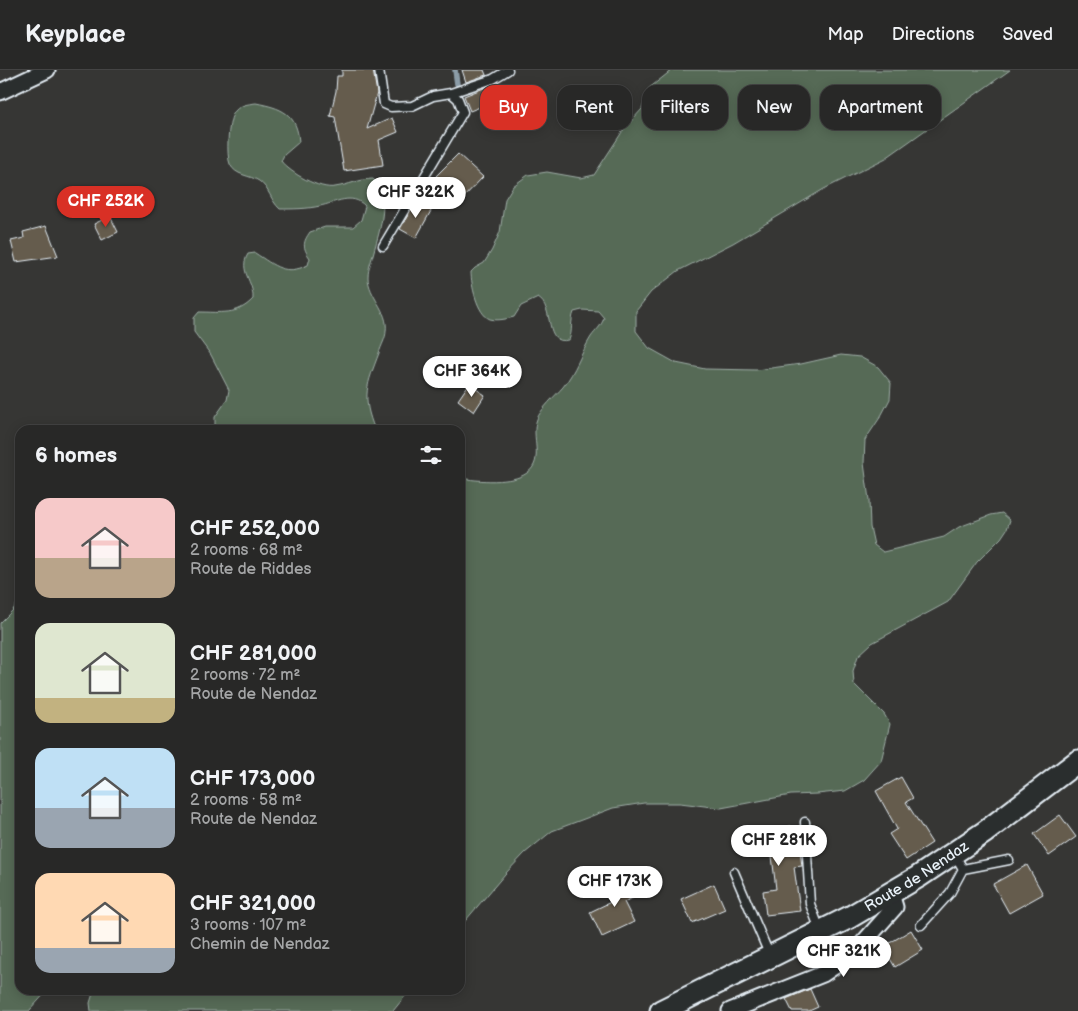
<!DOCTYPE html>
<meta charset="utf-8">
<style>
body{margin:0;font-family:"Balsamiq Sans",sans-serif;background:#343433;color:#f1f3f6;height:100vh;display:flex;flex-direction:column;font-size:19px;white-space:nowrap}
*{box-sizing:border-box;margin:0}
p{font-size:16px;color:#a5a6a7}
.icon{flex:none;width:28px;height:28px;fill:none;stroke:currentColor;stroke-width:2;stroke-linecap:round;stroke-linejoin:round}
.map{position:relative;flex:1;overflow:hidden}
.panel{position:absolute;left:15px;top:355px;width:450px;height:570px;display:flex;flex-direction:column;background:#282827;border-radius:15px;box-shadow:0 2px 12px #0003,0 0 0 1px #444}
.panel>*{flex:none}
.guide{position:absolute;left:480px;top:15px;width:475px;height:45px;display:flex;gap:10px}
.price{position:absolute;translate:-50% -42px;padding:0 11px;border-radius:18px;background:#fff;color:#222;font-size:16px;line-height:32px;filter:drop-shadow(0 1px 2px #0008)}
.price::after{content:'';position:absolute;left:50%;top:30px;width:15px;height:11px;margin-left:-8px;background:inherit;clip-path:polygon(0 0,100% 0,50% 100%)}
.price.selected{background:#d93025;color:#fff}
ul{padding:0;list-style:none}
li{display:flex;align-items:center;gap:15px;height:125px;padding:0 20px}
li span{display:grid;place-items:center;flex:none;width:140px;height:100px;border-radius:15px;color:#555}
li>.icon{margin-inline-start:auto}
span .icon{width:60px;height:60px;fill:#fffc;stroke-width:1}
li b{font-size:21px}
h2{display:flex;justify-content:space-between;align-items:center;height:60px;padding:0 20px;font-size:21px}
.pill{padding:0 18px;border-radius:15px;background:#282827;box-shadow:0 2px 12px #0003,0 0 0 1px #444;font-size:18px;line-height:45px}
.pill.selected{background:#d93025;color:#fff}
header{display:flex;align-items:center;gap:30px;box-sizing:border-box;height:70px;padding:0 25px;background:#282827;border-bottom:1px solid #444}
header strong{font-size:24px}
nav{display:flex;gap:28px;margin-inline-start:auto;font-size:18px}
.map>svg:first-child{display:block}
.green{fill:#566a56;stroke:#9faea7}
.lines{fill:none;stroke-linecap:round;stroke-linejoin:round}
.stream{stroke:#8b9ca7;stroke-width:5.5}
.building{fill:#655c4d;stroke:#e8f1f8}
.service-casing{stroke:#e8f1f8;stroke-width:11}
.minor-casing{stroke:#e8f1f8;stroke-width:19}
.secondary-casing{stroke:#e8f1f8;stroke-width:25}
.service{stroke:#2a2d2e;stroke-width:8}
.minor{stroke:#2a2d2e;stroke-width:15}
.secondary{stroke:#2a2d2e;stroke-width:21}
.labels{text-anchor:middle;stroke-width:4;stroke-linejoin:round;paint-order:stroke}
.street-label{font-size:15px;fill:#e8f1f8;stroke:#2a2d2e}
</style>
<header>
<strong>Keyplace</strong>
<nav><a>Map</a><a>Directions</a><a>Saved</a></nav>
</header>
<div class="map">
<svg width="1078" height="941" viewBox="0 0 1078 941">
<rect width="100%" height="100%" fill="#363634"/>
<filter id="ink" filterUnits="userSpaceOnUse"><feTurbulence type="fractalNoise" baseFrequency=".02" numOctaves="2"/><feDisplacementMap in="SourceGraphic" scale="10" xChannelSelector="R" yChannelSelector="G"/><feConvolveMatrix kernelMatrix="1 2 1 2 8 2 1 2 1" color-interpolation-filters="sRGB"/></filter>
<g filter="url(#ink)">
<path class="green" d="M672,0H1010L886,88L824,119L733,173L678,201L651,222L636,241V261L649,278L676,293L705,299L756,300L801,294L841,285L860,287L878,297L891,313L890,329L881,346L865,370L864,393L869,430L870,457L874,475L883,482L944,467L959,457L991,445L1002,443L1010,450L1007,459L1001,468L977,492L948,532L872,573L858,586L853,601L854,614L884,644L890,654L881,691L864,710L845,721L817,724L791,725L721,738L680,733H644L613,738L552,761L525,783L505,804L460,857V408C478,411 512,414 527,403C545,391 530,366 537,349C540,340 556,325 563,317C576,301 581,283 591,267C596,260 601,257 604,248L598,241L582,240L574,242C570,252 573,261 569,270C543,276 555,237 538,228L521,236L514,247C506,249 498,251 490,249C477,244 471,214 471,202L475,198L484,193L492,180L500,162L505,129L513,116L528,105L547,102L581,108L594,105L624,59L642,39L648,19Z
M256,33C281,38 297,43 299,72L284,85L281,91C290,103 320,120 335,117C349,115 359,109 373,109L382,117C385,143 381,156 374,181C372,189 368,199 368,207C368,226 389,241 386,261C386,268 381,276 379,283C367,315 361,326 375,360H215V347L227,330L229,320L211,285L194,262V248L199,242C221,242 237,246 253,229C254,211 238,201 248,184L255,183C275,196 285,206 308,195L310,188C302,177 303,172 310,162L325,157H353L361,150L365,136C352,122 335,133 320,136C307,139 293,139 280,139C270,130 270,119 259,111C250,105 235,106 230,94C226,85 228,53 233,44C238,35 247,34 256,33Z
M20,529V551L16,568L20,574V920H48L29,941H0V553L13,540Z
M94,920H410L393,941H91L90,933Z"/>
<g class="lines">
<path class="stream" d="M455,0L457,14"/>
</g>
<path class="building" d="M342,0H373L377,23L367,59L392,48L398,62L379,70L383,95L344,101L335,47L330,46L336,21L337,6H342Z
M462,0H484L486,5L466,12Z
M489,16L495,31L470,41L464,26Z
M458,84L483,107L461,130L436,106Z
M416,131L432,139L416,168L400,159Z
M110,146L118,162L102,170L94,154Z
M46,156L58,186L16,192L11,171L24,168L23,162Z
M469,314L485,325L474,342L458,330Z
M901,707L913,728L906,732L932,773L906,790L889,764L897,759L876,721Z
M1060,745L1076,767L1049,786L1034,764Z
M791,756V761L797,760L802,796L794,797L800,841L766,845L763,821L776,819L771,778L744,782L741,765Z
M1027,795L1043,824L1009,843L993,814Z
M626,804L637,826L624,832L634,852L602,867L590,842L617,829L609,812Z
M714,814L725,839L692,853L681,829Z
M911,860L923,880L895,897L883,877Z
M810,919L818,937L809,941H792L786,929Z"/>
<g class="lines">
<defs>
<path id="service" d="M379,0L384,34L391,37L412,36L433,26L451,23L458,29L463,42L383,176
M451,23L493,9L508,0
M805,752L810,834L820,860
M963,799L1009,790
M734,802L769,884
M921,855L950,823L963,799L955,785"/>
<path id="minor" d="M0,22L47,0
M730,941L823,904L855,882L895,837L891,824"/>
<g id="secondary">
<path id="s1" d="M661,941L850,847L918,807L985,762L1078,691"/>
</g>
</defs>
<use href="#service" class="service-casing"/>
<use href="#minor" class="minor-casing"/>
<use href="#secondary" class="secondary-casing"/>
<use href="#service" class="service"/>
<use href="#minor" class="minor"/>
<use href="#secondary" class="secondary"/>
</g>
</g>
<g class="labels">
<g class="street-label">
<text dy="5" stroke="none"><textPath href="#s1" startOffset="289">Route de Nendaz</textPath></text>
</g>
</g>
</svg>
<b class="price" style="left:416px;top:149px">CHF 322K</b>
<b class="price selected" style="left:106px;top:158px">CHF 252K</b>
<b class="price" style="left:472px;top:328px">CHF 364K</b>
<b class="price" style="left:779px;top:797px">CHF 281K</b>
<b class="price" style="left:615px;top:838px">CHF 173K</b>
<b class="price" style="left:844px;top:908px">CHF 321K</b>
<div class="guide">
<a class="pill selected">Buy</a>
<a class="pill">Rent</a>
<a class="pill">Filters</a>
<a class="pill">New</a>
<a class="pill">Apartment</a>
</div>
<section class="panel">
<h2>6 homes<svg class="icon" aria-label="filters" viewBox="0 0 24 24"><path d="M4 7h16M4 17h16"/><circle cx="9" cy="7" r="2"/><circle cx="15" cy="17" r="2"/></svg></h2>
<ul>
<li><span style="background:linear-gradient(#f6c9c9 60%,#b9a48a 0)"><svg class="icon" aria-label="home" viewBox="0 0 24 24"><path d="M3 11l9-7 9 7M6 9v11h12V9"/></svg></span><div><b>CHF 252,000</b><p>2 rooms · 68 m²</p><p>Route de Riddes</p></div></li>
<li><span style="background:linear-gradient(#dfe7d0 75%,#c2b280 0)"><svg class="icon" aria-label="home" viewBox="0 0 24 24"><path d="M3 11l9-7 9 7M6 9v11h12V9"/></svg></span><div><b>CHF 281,000</b><p>2 rooms · 72 m²</p><p>Route de Nendaz</p></div></li>
<li><span style="background:linear-gradient(#bfe0f5 60%,#9aa5b1 0)"><svg class="icon" aria-label="home" viewBox="0 0 24 24"><path d="M3 11l9-7 9 7M6 9v11h12V9"/></svg></span><div><b>CHF 173,000</b><p>2 rooms · 58 m²</p><p>Route de Nendaz</p></div></li>
<li><span style="background:linear-gradient(#ffd9b3 75%,#9aa5b1 0)"><svg class="icon" aria-label="home" viewBox="0 0 24 24"><path d="M3 11l9-7 9 7M6 9v11h12V9"/></svg></span><div><b>CHF 321,000</b><p>3 rooms · 107 m²</p><p>Chemin de Nendaz</p></div></li>
</ul>
</section>
</div>
